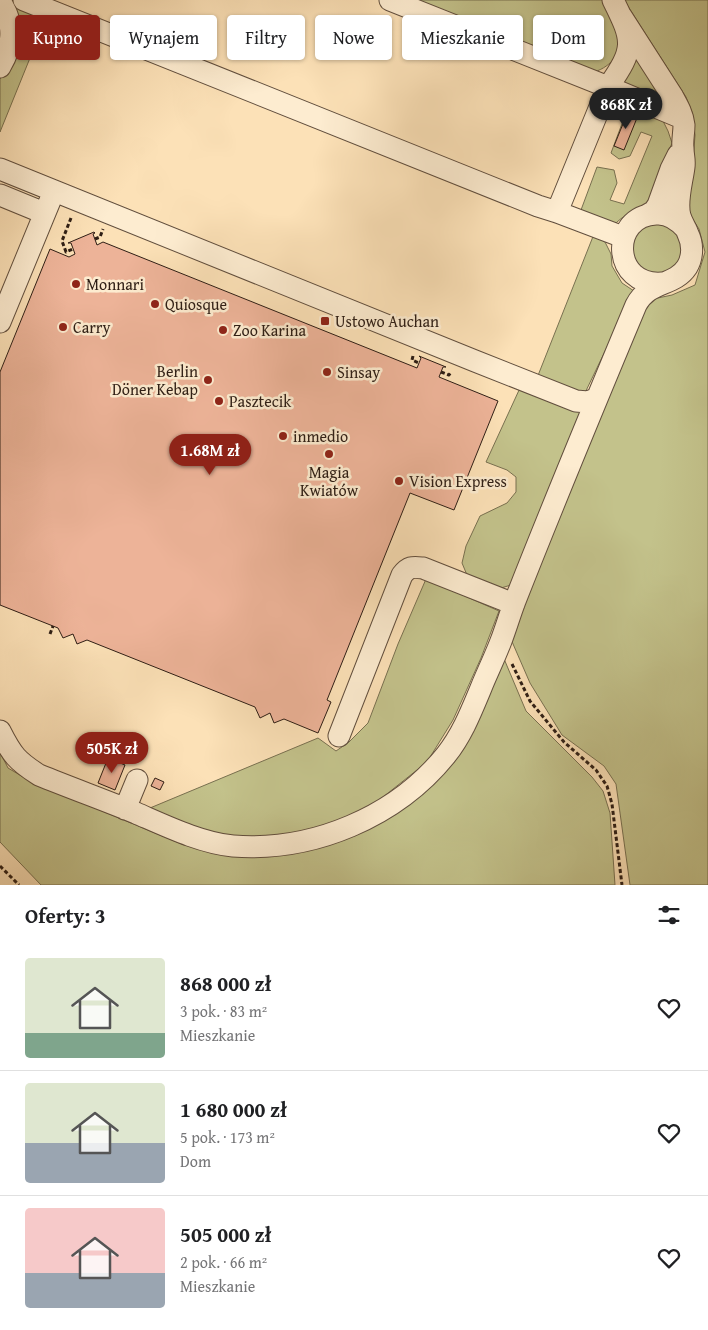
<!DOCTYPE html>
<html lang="pl">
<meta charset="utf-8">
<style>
body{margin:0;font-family:"Gentium Book Plus",serif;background:#f6f6f6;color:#202124;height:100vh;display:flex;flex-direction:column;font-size:19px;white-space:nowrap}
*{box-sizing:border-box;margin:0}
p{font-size:16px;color:#757577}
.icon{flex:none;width:28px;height:28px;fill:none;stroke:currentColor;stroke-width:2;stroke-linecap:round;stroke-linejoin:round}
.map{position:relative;height:885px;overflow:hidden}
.sheet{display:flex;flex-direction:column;background:#fff;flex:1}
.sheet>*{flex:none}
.banner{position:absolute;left:15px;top:15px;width:679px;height:45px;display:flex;gap:10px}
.price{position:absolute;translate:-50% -42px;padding:0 11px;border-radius:18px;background:#8f2418;color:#fff;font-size:16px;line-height:32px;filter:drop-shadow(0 1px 2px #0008)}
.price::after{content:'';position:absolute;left:50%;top:30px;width:15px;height:11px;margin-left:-8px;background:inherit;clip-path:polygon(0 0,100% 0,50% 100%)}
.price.selected{background:#222;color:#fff}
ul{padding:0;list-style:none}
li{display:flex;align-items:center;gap:15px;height:125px;padding:0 25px}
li+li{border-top:1px solid #e0e0e0}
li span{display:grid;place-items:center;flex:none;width:140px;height:100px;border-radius:5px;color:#555}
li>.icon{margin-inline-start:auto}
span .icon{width:60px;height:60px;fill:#fffc;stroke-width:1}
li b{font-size:21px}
h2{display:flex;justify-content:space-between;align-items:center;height:60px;padding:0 25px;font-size:21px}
.pill{padding:0 18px;border-radius:5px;background:#fff;box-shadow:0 1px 4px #0004;font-size:18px;line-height:45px}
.pill.selected{background:#8f2418;color:#fff}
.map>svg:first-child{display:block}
.green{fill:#c3c28b;stroke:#787050}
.building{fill:#edb398;stroke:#2e1e15}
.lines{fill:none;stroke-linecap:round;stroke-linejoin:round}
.minor-casing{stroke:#624f3e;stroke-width:23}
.path{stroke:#2e1e15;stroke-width:3;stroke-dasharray:4 2.5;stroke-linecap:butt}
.minor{stroke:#fdecd0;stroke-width:21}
.poi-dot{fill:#8f2418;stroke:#fdecd0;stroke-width:2}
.labels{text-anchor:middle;stroke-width:5;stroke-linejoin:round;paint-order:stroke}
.poi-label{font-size:16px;fill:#2e1e15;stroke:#fdecd0;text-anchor:start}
</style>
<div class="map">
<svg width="708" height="885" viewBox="0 0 708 885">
<rect width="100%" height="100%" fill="#fce1b7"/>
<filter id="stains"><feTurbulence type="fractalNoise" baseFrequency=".004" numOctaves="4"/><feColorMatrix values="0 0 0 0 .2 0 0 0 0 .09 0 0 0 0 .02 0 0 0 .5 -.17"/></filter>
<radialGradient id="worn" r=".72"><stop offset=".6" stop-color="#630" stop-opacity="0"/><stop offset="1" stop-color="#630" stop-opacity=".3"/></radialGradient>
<path class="green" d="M405,0H602C607,10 615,20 619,31C626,50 611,67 594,72Z
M624,0H708V885H630L616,784L604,766L562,735L530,683L510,637L639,314L653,299L672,295L695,285L705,252L699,229L690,215L687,202L693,163L695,135L692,112L686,97Z
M14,6H15L43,18L45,21L0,132V79L7,71Z
M635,57L659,93L658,98L656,100L618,79Z
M629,105L661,117L668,131L672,143L648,204C635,210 623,215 613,226L581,210L597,167L614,170L617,183L610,200L624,204L652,136L641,132L630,156L619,159L611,153Z
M632 249a25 25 0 1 1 50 0a25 25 0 1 1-50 0Z
M594,234L605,242L611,254L612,266L622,283L634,291L583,397L537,378Z
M520,388L581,411L511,585L501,588L467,575L462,563L466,546L480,516L507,503L516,492V477L507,470L486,462Z
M426,579L499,611L481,658L453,720L427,762L373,805L309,833L237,839L186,826L150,808L318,738L336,751L349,742L368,723L398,644Z
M502,654L526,711L592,777L603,791L610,813L615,885H41L0,842V752L8,768L30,781L184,845L221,851L298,852L437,776Z"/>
<path class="building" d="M629,109L639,113L624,150L614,146Z
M94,232L95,233L93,234L97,245L103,242L417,368L421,358L419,356L446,367H443L439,377L498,401L454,510L410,493L327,700L331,702L318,733L284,719L274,723L270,713L260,718L255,707L87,640L77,644L73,634L63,638L58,628L0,605V372L50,249L69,257L75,254L71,243H68Z
M108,758L125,765L115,790L98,783Z
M155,778L164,782L160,790L151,786Z"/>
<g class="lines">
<defs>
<path id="minor" d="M24,0L538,206L557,212L615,234L624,238
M390,0L608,87L682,118
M0,1C15,25 14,43 0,67
M0,169L475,361L576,401L588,402L597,398
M0,195L44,213
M557,212L608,87C635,48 634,42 613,0
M647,215L654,211L658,205L671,169L678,155
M662,283C612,287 609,216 656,214C668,213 678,220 686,229
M0,322L54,191
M0,731C12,755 17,761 39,775C71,788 104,800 136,813C166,826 201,843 233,846C313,852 396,817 446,755C462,735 471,712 481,688C487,673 495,657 501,641C506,628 510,614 515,601C554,502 595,403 636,305C649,280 674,287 687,267C693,257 693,244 688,234C686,228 682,223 680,216C676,201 682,183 684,167C685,159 683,156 683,148C682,141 684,133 684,125C683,115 678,106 673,97L621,16
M339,736L402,575C409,566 413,567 423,568L514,604
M125,809L137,780"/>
</defs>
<use href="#minor" class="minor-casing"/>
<path class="path" d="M71,218L62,241L66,252L73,249
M95,239L100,237L103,229
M413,356L412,360L419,363
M441,372L449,375L451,372
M50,634L53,626
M512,664L530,701L564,742L596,770L607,786L612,804L622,885
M0,866L19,885"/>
<use href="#minor" class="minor"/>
</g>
<g class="poi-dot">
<circle cx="76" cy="284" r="5"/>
<circle cx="155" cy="304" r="5"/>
<rect x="320" y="316" width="10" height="10" rx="2.5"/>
<circle cx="63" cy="327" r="5"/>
<circle cx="223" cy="330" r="5"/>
<circle cx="327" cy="372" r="5"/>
<circle cx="208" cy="380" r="5"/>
<circle cx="219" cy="401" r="5"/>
<circle cx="283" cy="436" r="5"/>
<circle cx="329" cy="454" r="5"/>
<circle cx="399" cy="481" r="5"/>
</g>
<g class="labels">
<g class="poi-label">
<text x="86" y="290">Monnari</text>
<text x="165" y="310">Quiosque</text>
<text x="335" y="327">Ustowo Auchan</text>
<text x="73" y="333">Carry</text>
<text x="233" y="336">Zoo Karina</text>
<text x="198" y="377" text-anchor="end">Berlin<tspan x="198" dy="18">Döner Kebap</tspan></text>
<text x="337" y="378">Sinsay</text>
<text x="229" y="407">Pasztecik</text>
<text x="293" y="442">inmedio</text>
<text x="329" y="478" text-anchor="middle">Magia<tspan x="329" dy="18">Kwiatów</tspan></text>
<text x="409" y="487">Vision Express</text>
</g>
</g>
<rect width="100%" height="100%" filter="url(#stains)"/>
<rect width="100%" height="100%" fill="url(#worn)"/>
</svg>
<b class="price selected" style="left:626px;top:130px">868K zł</b>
<b class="price" style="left:210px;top:476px">1.68M zł</b>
<b class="price" style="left:112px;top:774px">505K zł</b>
<div class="banner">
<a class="pill selected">Kupno</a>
<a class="pill">Wynajem</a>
<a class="pill">Filtry</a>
<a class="pill">Nowe</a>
<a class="pill">Mieszkanie</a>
<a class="pill">Dom</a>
</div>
</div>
<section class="sheet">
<h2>Oferty: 3<svg class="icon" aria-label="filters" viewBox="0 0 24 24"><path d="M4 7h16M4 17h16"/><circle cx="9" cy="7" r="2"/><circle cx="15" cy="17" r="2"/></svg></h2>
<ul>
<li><span style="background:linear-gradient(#dfe7d0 75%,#7fa58c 0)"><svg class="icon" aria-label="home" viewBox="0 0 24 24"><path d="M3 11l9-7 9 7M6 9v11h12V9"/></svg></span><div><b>868 000 zł</b><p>3 pok. · 83 m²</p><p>Mieszkanie</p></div><svg class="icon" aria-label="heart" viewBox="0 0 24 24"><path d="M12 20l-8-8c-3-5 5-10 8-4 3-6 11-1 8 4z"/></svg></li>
<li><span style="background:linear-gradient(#dfe7d0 60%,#9aa5b1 0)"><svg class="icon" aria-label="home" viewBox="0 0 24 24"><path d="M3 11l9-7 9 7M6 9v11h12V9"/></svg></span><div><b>1 680 000 zł</b><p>5 pok. · 173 m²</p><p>Dom</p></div><svg class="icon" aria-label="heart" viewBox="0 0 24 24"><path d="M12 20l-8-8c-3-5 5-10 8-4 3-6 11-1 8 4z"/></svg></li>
<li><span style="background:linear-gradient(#f6c9c9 65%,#9aa5b1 0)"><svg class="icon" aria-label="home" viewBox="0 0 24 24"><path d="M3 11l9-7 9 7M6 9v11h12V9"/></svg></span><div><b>505 000 zł</b><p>2 pok. · 66 m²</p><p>Mieszkanie</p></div><svg class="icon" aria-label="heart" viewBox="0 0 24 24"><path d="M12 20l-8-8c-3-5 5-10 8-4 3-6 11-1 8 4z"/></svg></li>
</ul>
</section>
